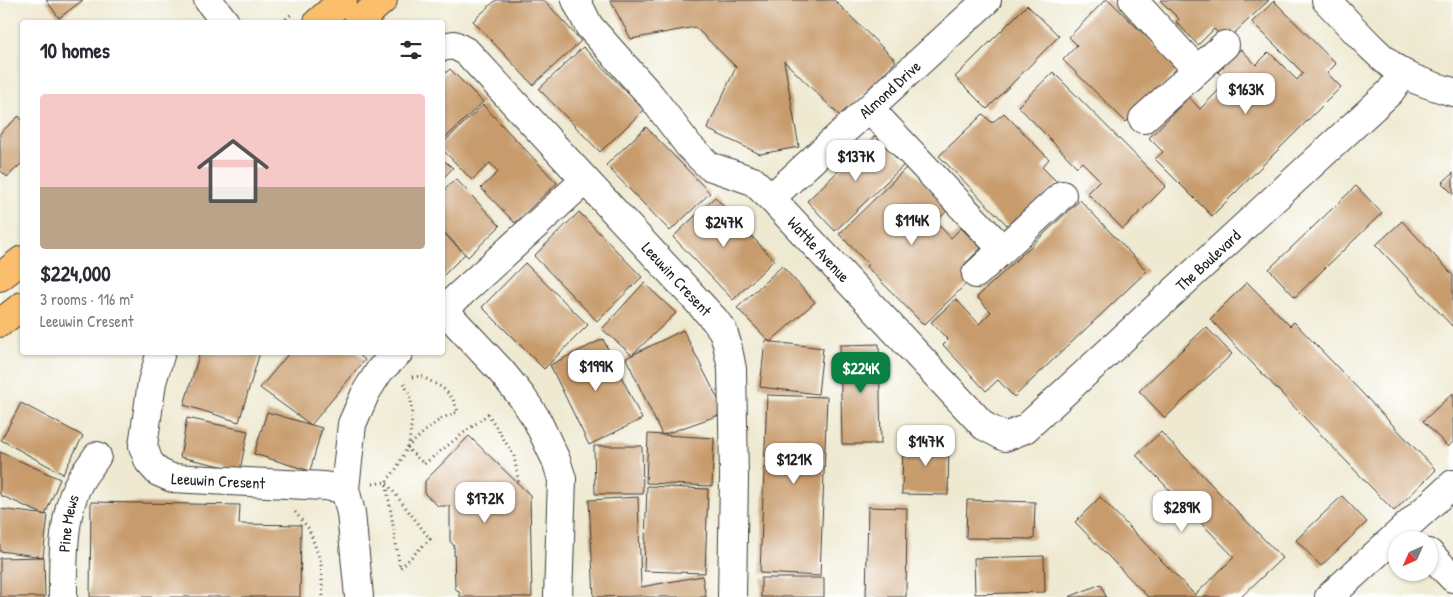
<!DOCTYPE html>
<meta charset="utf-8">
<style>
body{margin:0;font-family:"Patrick Hand",sans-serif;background:#f2f2f3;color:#2b2b33;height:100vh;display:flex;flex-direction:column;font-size:19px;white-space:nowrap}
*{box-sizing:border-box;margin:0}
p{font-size:16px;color:#7c7c81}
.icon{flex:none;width:28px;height:28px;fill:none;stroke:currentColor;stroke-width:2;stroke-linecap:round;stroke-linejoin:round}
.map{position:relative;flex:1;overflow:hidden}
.sheet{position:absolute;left:20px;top:20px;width:425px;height:335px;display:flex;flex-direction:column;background:#fff;border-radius:5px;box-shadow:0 1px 4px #0004}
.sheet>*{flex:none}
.needle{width:32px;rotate:225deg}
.tools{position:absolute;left:1388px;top:531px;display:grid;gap:10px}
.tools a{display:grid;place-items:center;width:50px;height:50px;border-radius:50%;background:#fff;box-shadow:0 1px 4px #0004;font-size:25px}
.price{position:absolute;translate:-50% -42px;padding:0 11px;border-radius:10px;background:#fff;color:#222;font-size:16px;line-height:32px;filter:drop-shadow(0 1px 2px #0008)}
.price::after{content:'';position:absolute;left:50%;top:30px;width:15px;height:11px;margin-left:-8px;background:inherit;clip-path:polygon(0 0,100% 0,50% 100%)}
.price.active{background:#0b8043;color:#fff}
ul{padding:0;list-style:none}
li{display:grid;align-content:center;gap:10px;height:265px;padding:0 20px}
li span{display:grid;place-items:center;height:155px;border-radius:5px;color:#555}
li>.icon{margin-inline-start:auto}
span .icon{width:90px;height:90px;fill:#fffc;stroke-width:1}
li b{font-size:21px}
h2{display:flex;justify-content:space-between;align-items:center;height:60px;padding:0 20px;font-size:21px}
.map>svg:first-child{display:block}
.building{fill:#c89b6c}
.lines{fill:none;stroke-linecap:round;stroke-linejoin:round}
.minor-casing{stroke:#3c3b37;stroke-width:30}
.major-casing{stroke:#3c3b37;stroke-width:30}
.path{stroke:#3c3b37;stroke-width:3;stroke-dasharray:1 4;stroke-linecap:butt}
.minor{stroke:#fff;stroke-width:28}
.major{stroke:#fabe6d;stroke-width:28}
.labels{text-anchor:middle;stroke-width:5;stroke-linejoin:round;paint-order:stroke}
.street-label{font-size:16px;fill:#1c1c1c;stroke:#fff}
</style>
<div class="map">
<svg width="1453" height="597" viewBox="0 0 1453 597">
<rect width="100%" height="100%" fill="#fff"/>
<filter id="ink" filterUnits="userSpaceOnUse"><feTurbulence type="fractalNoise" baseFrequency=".02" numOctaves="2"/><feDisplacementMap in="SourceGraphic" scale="10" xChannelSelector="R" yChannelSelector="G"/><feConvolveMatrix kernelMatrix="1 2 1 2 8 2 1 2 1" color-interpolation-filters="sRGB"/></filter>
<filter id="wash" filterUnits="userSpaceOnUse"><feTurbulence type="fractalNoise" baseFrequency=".0096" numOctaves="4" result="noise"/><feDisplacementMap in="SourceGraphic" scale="20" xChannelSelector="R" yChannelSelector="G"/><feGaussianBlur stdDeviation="1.12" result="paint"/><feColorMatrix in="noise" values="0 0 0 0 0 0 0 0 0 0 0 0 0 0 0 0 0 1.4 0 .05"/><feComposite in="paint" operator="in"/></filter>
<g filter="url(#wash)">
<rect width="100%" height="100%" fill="#eee9d0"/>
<g id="blocks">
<path class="building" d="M46,0H83L59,18Z
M496,0H544L581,41L533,85L473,21Z
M610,0H834L896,61L841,117L784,61L799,147L760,154L707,129L736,67L695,27L631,39Z
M1105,0H1109L1179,69L1126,122L1063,60L1077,45L1069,37Z
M1160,0H1269L1226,41L1214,29L1198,45L1176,22L1179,19Z
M1274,1L1336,64L1327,73L1341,87L1212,216L1155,159L1163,152L1149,138L1189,97L1200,109L1228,81L1218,72L1241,49L1256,65L1269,52L1297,80L1303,73L1252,22Z
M1027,5L1059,36L987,109L955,77Z
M583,47L644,110L600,152L539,89Z
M450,69L483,102L442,141V76Z
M1053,72L1166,186L1123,229L1087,193L1100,180L1082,162L1077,167L1018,106Z
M483,105L557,183L515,223L481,188L498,172L490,163L472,180L442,149V144Z
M1004,113L1049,159L1042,167L1058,183L1011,229L939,156L983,114L992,123Z
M19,116L22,120V163L7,177L0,170V133Z
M646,127L710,193L670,231L606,165Z
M878,133L906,163L835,231L807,201Z
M442,159L453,168L442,179Z
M908,166L949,209L936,222L951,238L961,228L981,248L964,265L974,276L924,325L866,266L868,264L839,234Z
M1453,173V194L1442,183Z
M456,179L500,226L468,257L442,230V192Z
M1356,186L1382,213L1295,297L1269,269Z
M715,197L774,260L733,300L673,237Z
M1080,200L1147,271L1014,397L998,380L986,391L943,345L948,340L931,322L956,299L979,324L991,312L977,297Z
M579,212L642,277L597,321L534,256Z
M1402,221L1453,275V327L1376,245Z
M442,232L465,254L442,277Z
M525,263L588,325L544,369L482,307Z
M782,266L815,302L770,342L737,308Z
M1247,282L1290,326L1294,322L1436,470L1394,511L1210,319Z
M644,283L676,313L632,355L683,330L725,413L662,435L626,358L632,355L602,329Z
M1206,327L1232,354L1165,418L1139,391Z
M603,339L642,419L589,445L550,365Z
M765,341L823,348L818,394L760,387Z
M879,344L881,444H842L840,345Z
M200,352H260L239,422L184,405Z
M290,352H356L365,360L311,425L260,388Z
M1453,393V442L1448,447L1423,421Z
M767,395L827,397L820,576L760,573Z
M21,403L83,436L63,474L1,440Z
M267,412L322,428L310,471L254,454Z
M187,418L248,431L240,470L180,457Z
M1161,432L1282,558L1241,597H1148L1075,522L1100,497L1195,595L1234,557L1136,455Z
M648,434L714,438L712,486L646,483Z
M469,436L530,495L532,597H460L459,592L455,588L454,546L450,541V506H438L425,494V481Z
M903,440L949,441L948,495L902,494Z
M594,446H642L643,494H595Z
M0,452L60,479L45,515L0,495Z
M647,486L708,489L705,573L644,571Z
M1342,496L1367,522L1321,566L1296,540Z
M638,497L641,587L702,576L706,597H642L641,596L594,597L589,500Z
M967,500L1035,502L1034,539L966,538Z
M91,502L240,505L239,524L301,525L300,597H90Z
M868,507L907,508L906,597H866Z
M0,509L48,515L43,557L0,551Z
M1044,556L1045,592L975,594L974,558Z
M44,557L45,597H0V558Z
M761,578H824V597H761Z
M1101,584L1106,597H1069Z"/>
</g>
</g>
<g filter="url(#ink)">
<use href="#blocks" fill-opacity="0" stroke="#3c3b37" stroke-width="1"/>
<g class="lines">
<defs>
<g id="minor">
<path d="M208,0L225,22"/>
<path id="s1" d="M576,0L589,26L651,96L689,146L709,166L753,181L771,198L984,426L1005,437L1025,429L1390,92L1403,73"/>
<path d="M1133,0L1197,70"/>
<path d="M1326,0C1349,23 1376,56 1402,73C1418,82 1436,87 1453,92"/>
<path id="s2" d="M442,47L454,45L467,52L714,319L723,331L727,344L732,369L734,477L732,597"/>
<path d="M870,109L1002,249"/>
<path d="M1143,119L1225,45"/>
<path id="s3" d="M771,198L987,0"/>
<path d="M976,274L1062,195"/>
<path d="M444,310L501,371L522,397L536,418L556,460L562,479L558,597"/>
<path d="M442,311L585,180"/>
<path id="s4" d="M161,352L152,382L143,446L149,462L158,472L172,478L324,486L345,489"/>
<path d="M1429,553L1453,578"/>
<path id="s5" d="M63,597C63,561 62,511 81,479C86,471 92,464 97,456"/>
<path d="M359,597L351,513L345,489L352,424L366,392L380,370L399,352"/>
<path d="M1329,597L1453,484"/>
</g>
<path id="major" d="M318,22L343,0
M358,22L383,0
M0,277L22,260
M0,323L22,306"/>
</defs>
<use href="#minor" class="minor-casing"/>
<use href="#major" class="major-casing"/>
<path class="path" d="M282,22L293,13
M412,377L421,376L443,388L453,399L458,412L442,418L425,431L407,448L424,464L488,414L514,456L519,484
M373,484L386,482L430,539L400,568L386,482L397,468L409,444L412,418L411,399L404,383
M295,512L309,529L321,563L323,597"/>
<use href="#minor" class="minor"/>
<use href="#major" class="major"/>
</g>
</g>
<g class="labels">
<g class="street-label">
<text dy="6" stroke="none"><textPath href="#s3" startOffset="161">Almond Drive</textPath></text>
<text dy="6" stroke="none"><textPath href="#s1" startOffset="355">Wattle Avenue</textPath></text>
<text dy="6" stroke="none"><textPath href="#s1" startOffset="891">The Boulevard</textPath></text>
<text dy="6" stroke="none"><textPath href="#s2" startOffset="336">Leeuwin Cresent</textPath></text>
<text dy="6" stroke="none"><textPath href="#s4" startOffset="188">Leeuwin Cresent</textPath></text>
<text dy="6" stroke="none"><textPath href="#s5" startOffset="74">Pine Mews</textPath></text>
</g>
</g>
</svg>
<div class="tools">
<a><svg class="needle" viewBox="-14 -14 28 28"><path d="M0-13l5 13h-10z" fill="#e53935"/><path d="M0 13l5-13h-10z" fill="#7c7c81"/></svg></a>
</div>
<b class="price" style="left:1246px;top:115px">$163K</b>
<b class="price" style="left:856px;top:182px">$137K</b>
<b class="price" style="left:912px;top:246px">$114K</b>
<b class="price" style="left:724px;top:248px">$247K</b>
<b class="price" style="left:596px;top:392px">$199K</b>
<b class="price active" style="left:861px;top:394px">$224K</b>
<b class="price" style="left:926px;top:467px">$147K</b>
<b class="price" style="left:794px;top:485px">$121K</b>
<b class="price" style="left:485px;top:524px">$172K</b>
<b class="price" style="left:1182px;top:533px">$289K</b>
<section class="sheet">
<h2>10 homes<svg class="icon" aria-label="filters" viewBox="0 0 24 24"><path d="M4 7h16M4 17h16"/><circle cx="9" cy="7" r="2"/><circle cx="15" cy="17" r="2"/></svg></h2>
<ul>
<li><span style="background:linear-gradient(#f6c9c9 60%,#b9a48a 0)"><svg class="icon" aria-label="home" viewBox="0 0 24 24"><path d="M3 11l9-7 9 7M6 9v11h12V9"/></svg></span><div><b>$224,000</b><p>3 rooms · 116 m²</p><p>Leeuwin Cresent</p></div></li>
</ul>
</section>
</div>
